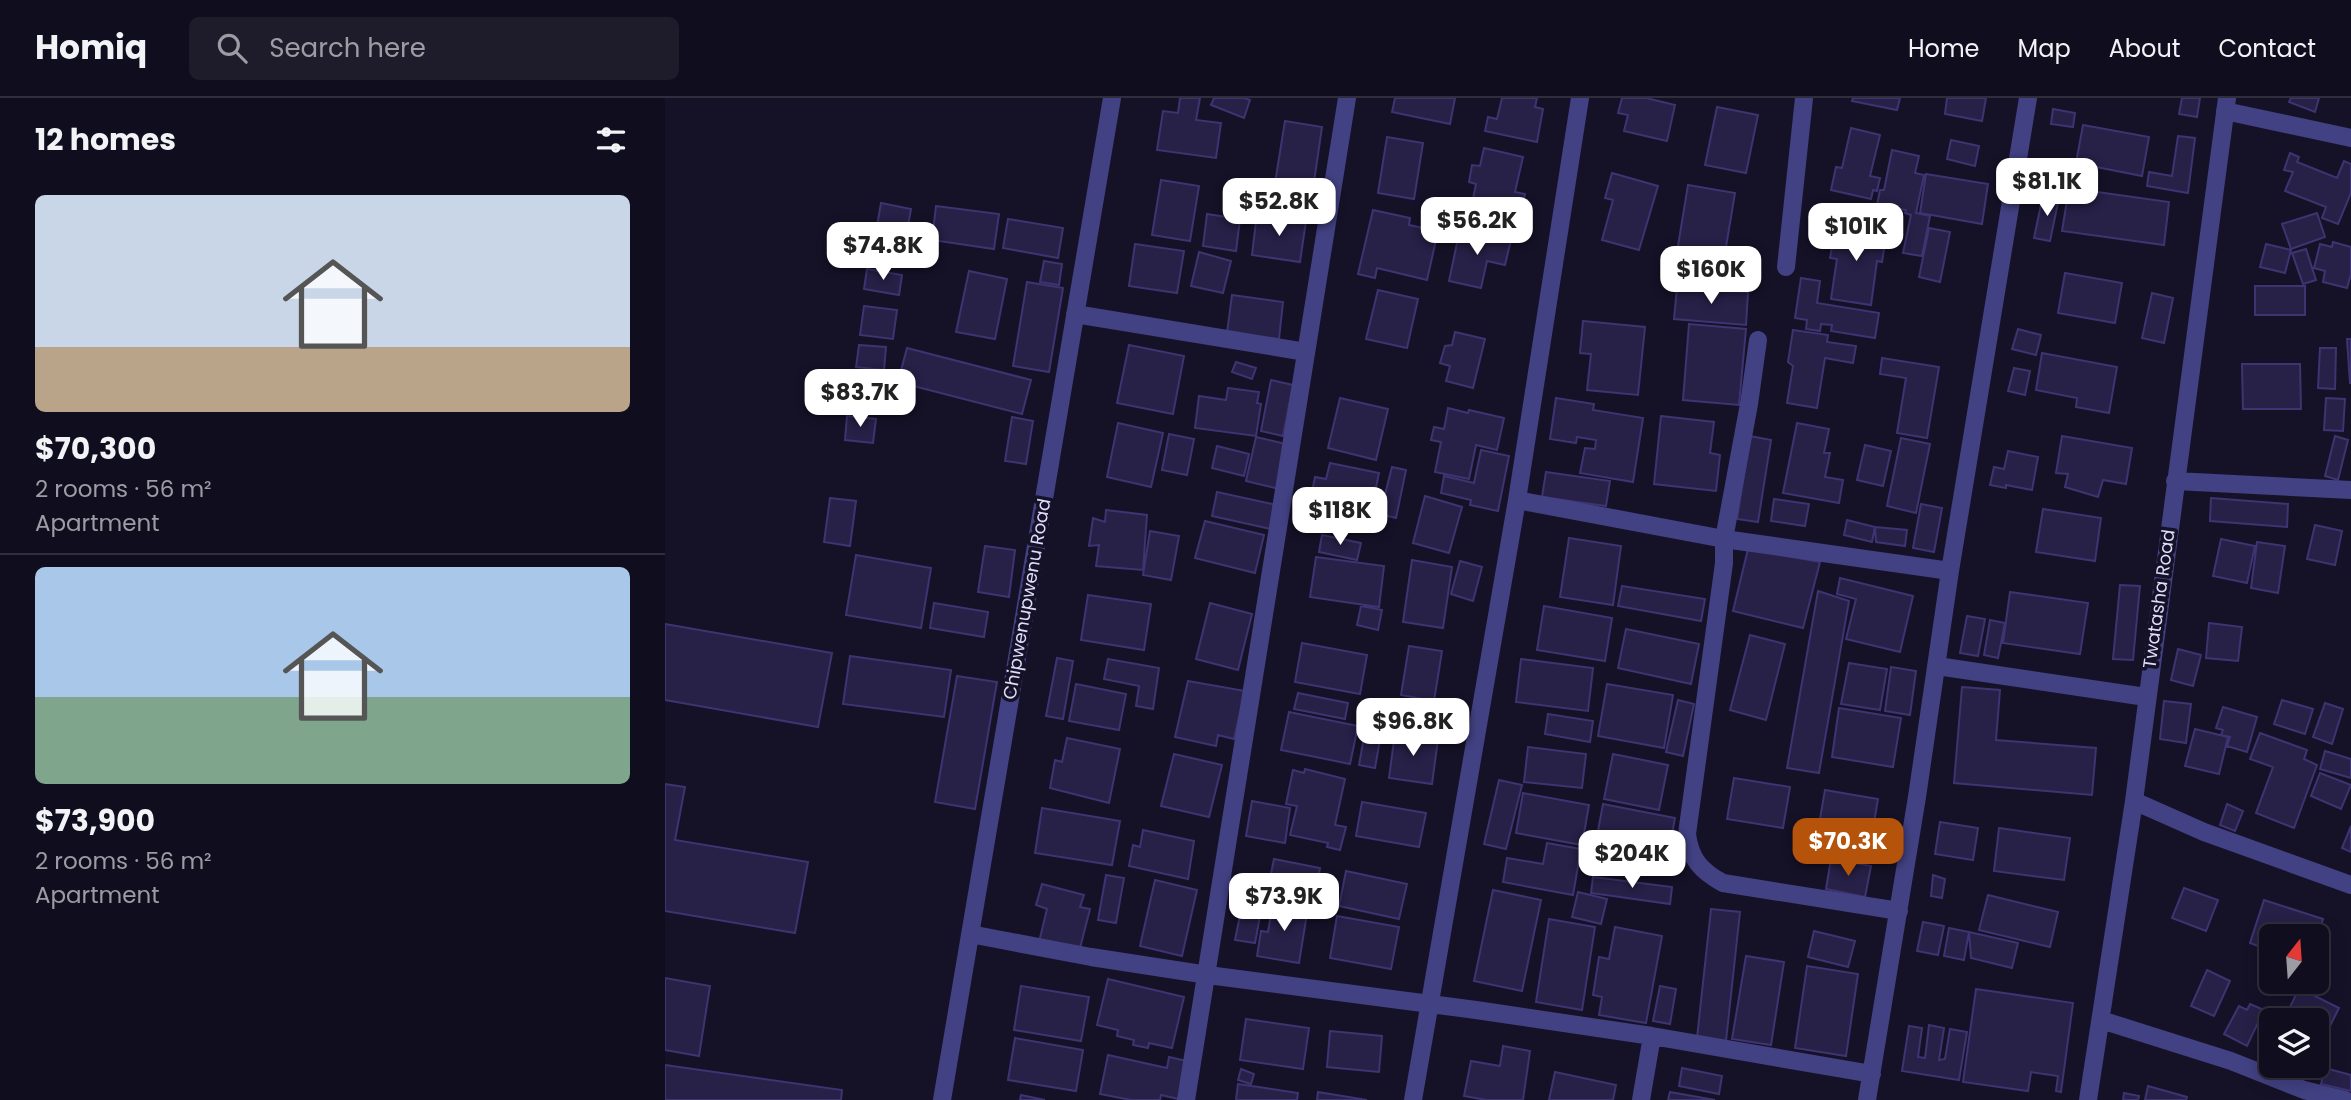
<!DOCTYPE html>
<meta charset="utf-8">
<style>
body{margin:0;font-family:Poppins,sans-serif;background:#1e1c2b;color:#f1f3f6;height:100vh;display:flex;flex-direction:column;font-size:26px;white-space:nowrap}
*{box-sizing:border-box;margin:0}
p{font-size:23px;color:#9c9ca4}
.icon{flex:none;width:38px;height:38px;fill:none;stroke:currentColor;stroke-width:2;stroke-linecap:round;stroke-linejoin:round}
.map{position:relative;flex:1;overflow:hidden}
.panel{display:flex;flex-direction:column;background:#100e1e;width:665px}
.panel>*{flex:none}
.needle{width:46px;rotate:17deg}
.buttons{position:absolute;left:1594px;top:826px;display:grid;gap:14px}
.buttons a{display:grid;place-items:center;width:70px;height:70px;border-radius:10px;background:#100e1e;box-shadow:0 4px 18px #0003,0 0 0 2px #302e3c;font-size:35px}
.price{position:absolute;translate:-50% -60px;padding:0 16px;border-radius:14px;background:#fff;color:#222;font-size:23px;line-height:46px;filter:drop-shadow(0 2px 4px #0008)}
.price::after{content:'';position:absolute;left:50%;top:42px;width:21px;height:16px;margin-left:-10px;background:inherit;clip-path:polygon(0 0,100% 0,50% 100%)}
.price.current{background:#b45309;color:#fff}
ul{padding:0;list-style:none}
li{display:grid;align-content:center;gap:14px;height:371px;padding:0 35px}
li+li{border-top:2px solid #302e3c}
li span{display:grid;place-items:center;height:217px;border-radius:10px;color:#555}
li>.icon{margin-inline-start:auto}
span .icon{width:126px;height:126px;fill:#fffc;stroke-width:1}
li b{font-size:30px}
h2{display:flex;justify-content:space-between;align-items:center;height:84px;padding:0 35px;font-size:30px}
header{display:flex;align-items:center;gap:42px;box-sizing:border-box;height:98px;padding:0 35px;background:#100e1e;border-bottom:2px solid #302e3c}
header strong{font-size:33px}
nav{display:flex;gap:38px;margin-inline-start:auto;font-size:24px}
.search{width:490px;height:63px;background:#1e1c2b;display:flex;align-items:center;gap:18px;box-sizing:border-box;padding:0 24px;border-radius:10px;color:#9c9ca4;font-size:26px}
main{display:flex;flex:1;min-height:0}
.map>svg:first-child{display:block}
.building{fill:#272047;stroke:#3e3471;stroke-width:2}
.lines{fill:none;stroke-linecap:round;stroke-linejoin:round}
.minor{stroke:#424183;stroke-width:18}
.labels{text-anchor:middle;stroke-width:7;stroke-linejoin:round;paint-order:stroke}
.street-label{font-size:18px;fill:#dfdcfc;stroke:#151228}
</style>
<header>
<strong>Homiq</strong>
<div class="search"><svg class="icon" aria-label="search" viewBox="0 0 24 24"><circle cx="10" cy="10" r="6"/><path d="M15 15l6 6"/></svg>Search here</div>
<nav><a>Home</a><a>Map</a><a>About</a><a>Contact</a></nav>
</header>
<main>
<section class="panel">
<h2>12 homes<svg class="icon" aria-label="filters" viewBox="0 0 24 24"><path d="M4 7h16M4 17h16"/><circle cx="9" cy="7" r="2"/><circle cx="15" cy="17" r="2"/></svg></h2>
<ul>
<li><span style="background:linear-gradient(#c9d6e8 70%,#b9a48a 0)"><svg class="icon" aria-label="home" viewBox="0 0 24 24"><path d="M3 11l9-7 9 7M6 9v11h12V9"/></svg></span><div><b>$70,300</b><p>2 rooms · 56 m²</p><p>Apartment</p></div></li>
<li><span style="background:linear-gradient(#a9c7e8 60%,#7fa58c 0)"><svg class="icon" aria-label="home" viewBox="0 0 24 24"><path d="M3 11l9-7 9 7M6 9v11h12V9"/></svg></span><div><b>$73,900</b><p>2 rooms · 56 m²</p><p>Apartment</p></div></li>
</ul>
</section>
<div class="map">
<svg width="1686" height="1002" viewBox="0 0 1686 1002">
<rect width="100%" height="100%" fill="#151228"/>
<path class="building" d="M515,0H535L531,22L556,25L551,60L492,52L498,13L513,15Z
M549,0H579L585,2L579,20L546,7Z
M730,0H790L785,26L727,14Z
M837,0H872L870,9L878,11L872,44L820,33L823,19L832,21Z
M957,0H981L1010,7L1002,43L959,33L963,17L953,15Z
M1188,0H1235L1232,12L1187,3Z
M1282,0H1321L1317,23L1280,16Z
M1517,0H1535L1532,19L1514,16Z
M1626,0H1654L1650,14L1624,4Z
M1052,9L1093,17L1081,75L1040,67Z
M1388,11L1410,15L1408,29L1386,26Z
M620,23L657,29L648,91L610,85Z
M1418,27L1484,39L1477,78L1411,65Z
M1186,30L1215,37L1205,78L1215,80L1212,93L1208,92L1206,101L1166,92L1171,69L1177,70Z
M1513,38L1530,40L1523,95L1482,88L1484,74L1507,78Z
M722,39L758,45L749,101L713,95Z
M1286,42L1314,48L1310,68L1282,61Z
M819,50L858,59L850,94L860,96L853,126L805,116L811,86L804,84L807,67L815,68Z
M1227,52L1254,58L1250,75L1259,77L1251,115L1265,118L1257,158L1238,155L1246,117L1240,115L1241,112L1212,107L1215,92H1219Z
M1625,55L1634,59L1632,64L1672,80L1679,63L1686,66V95L1673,126L1657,120L1661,109L1620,93L1628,74L1619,72Z
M947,75L993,88L974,152L937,142L948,102L940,100Z
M1261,76L1323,86L1317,126L1255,115Z
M496,82L534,88L525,143L487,137Z
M1023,87L1070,95L1057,173L1010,166Z
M1404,90L1504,104L1499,147L1397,133Z
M1378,97L1394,100L1385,143L1369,140Z
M216,105L246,111L237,162L207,157Z
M271,108L334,116L329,151L267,142Z
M1211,109L1229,112V122L1211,118Z
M708,112L745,120L744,127L773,133L762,182L712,170L710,180L693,176Z
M592,115L641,123L635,164L587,157Z
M1652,115L1660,139L1626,151L1617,126Z
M542,116L575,121L571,153L538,148Z
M343,121L398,130L393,160L338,150Z
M1171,126L1217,133L1215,144L1220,145L1217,164L1212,163L1206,207L1166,201L1172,161L1165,160Z
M1264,130L1285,134L1275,184L1254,179Z
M795,131L846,142L840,167L822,163L816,190L784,183Z
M1668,144L1686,149V176L1682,190L1658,184L1660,173L1649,170L1655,146L1667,149Z
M470,146L519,153L512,195L464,188Z
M1601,146L1626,152L1620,175L1595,169Z
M1641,151L1651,182L1638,186L1627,155Z
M534,154L566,163L558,195L526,188Z
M379,163L397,166L394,187L375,184Z
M202,171L237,177L234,197L199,191Z
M304,173L342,181L330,241L291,234Z
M1400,175L1457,185L1450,225L1393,215Z
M1136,180L1155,183L1152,205L1214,215L1210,240L1166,233L1167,227L1156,226L1155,233L1141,231L1142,222L1130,220Z
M362,184L398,190L384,274L348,268Z
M1590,188H1640V217H1590Z
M1012,189L1083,194L1081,227L1009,221Z
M713,192L753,201L742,250L701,241Z
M1487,195L1508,200L1499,245L1477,240Z
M567,197L618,204L614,241L562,235Z
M199,208L232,212L228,241L195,237Z
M918,223L980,229L973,297L922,292L926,256L915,255Z
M1024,226L1081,231L1074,307L1018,302Z
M1353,231L1376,237L1371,257L1347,251Z
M1128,232L1163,237L1162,244L1191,248L1188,265L1160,260L1152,310L1122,305L1128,268L1123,264Z
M790,234L820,241L808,290L781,283L785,268L775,265L780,248L787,247Z
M1682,241H1686V285H1685Z
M194,247L221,249L219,272L191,269Z
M464,247L519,258L508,316L452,305Z
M242,250L366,282L357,316L233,284Z
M1655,250H1671L1670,291L1653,290Z
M1377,255L1452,269L1444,315L1411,309L1412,300L1371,292Z
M1217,260L1274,269L1262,340L1232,335L1241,280L1215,276Z
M571,264L591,270L587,281L567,274Z
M1577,266H1635L1636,311H1578Z
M1349,270L1365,273L1360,297L1343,293Z
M190,281L219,285L215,311L187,308Z
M606,282L628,287L618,338L596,333Z
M563,290L594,294L592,305L596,306L591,338L530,330L534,298L561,302Z
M675,300L723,311L711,362L663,350Z
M891,300L929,306L928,312L978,320L968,384L915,375L920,350L930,351L931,342L912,339L911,345L885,341Z
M1661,300L1680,301L1678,333L1659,332Z
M783,310L803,315L804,312L839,320L832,352L811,347L804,381L770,374L776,344L766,342L769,329L779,331Z
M182,318L211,321L208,345L180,342Z
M996,318L1049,324L1045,355L1055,357L1051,393L989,386Z
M347,319L368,323L361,366L340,363Z
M453,325L498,335L486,389L442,379Z
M1132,325L1164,331L1159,355H1165L1160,379L1178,382L1174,405L1118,395Z
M504,336L529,341L522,377L497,372Z
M1085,338L1106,342L1093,424L1072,421Z
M1397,338L1467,350L1461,386L1438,382L1433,399L1400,389L1403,376L1391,375Z
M1670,338L1683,342L1673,382L1660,378Z
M591,339L625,347L614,391L581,383Z
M1236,340L1265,346L1251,415L1222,408Z
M1200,347L1226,353L1218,388L1192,382Z
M552,348L584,356L579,378L547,370Z
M816,352L844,358L833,413L805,407L806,402L776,395L779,378L809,385Z
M1343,353L1373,359L1367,392L1341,387V390L1325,387L1329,369L1339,371Z
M665,365L714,375L702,432L653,422L656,411L644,409L650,379L661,381Z
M727,369L741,372L731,420L715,416Z
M881,374L945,383L941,408L877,399Z
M552,394L612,407L606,431L547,418Z
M760,398L797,409L784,455L748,445Z
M165,400L191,403L185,448L159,444Z
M1546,400L1623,406L1622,429L1545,423Z
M1109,401L1144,406L1140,428L1106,423Z
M1256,406L1277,410L1269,454L1248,450Z
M1378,411L1436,420L1430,463L1371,454Z
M441,412L482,417L478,472L431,468L434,447L424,448L428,420L440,424Z
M1182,422L1210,429L1207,444L1179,437Z
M540,423L599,437L590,475L530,460Z
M1650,427L1677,433L1670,467L1642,461Z
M1210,429L1242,432L1240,448L1211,444Z
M485,433L514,438L506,482L478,477Z
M657,437L696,445L692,462L654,454Z
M904,440L956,448L948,507L895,499Z
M1556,441L1590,448L1582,485L1548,478Z
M1592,444L1620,448L1613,495L1586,490Z
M320,448L350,452L344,499L313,494Z
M1083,451L1155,464L1138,530L1068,513Z
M191,457L266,470L256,530L181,517Z
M651,459L719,468L714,509L645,499Z
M747,462L787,469L778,530L738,524Z
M795,463L817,469L808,503L786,496Z
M1175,480L1248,498L1235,554L1181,541L1191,501L1172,496Z
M1455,487L1475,488L1468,562L1448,561Z
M957,488L1040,501L1036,523L953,508Z
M1153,493L1184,503L1154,675L1122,670Z
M1345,494L1423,505L1415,556L1338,545Z
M423,497L486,506L479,552L416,542Z
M269,505L323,514L319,539L265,530Z
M545,505L587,516L573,572L531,561Z
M696,508L717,512L713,532L692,527Z
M879,508L947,520L940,563L872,552Z
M1302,518L1320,521L1313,558L1295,555Z
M1325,522L1340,525L1333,560L1319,557Z
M1544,525L1577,529L1573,563L1541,560Z
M0,526L167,555L153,629L0,602Z
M961,531L1034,546L1026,586L953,570Z
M1085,537L1120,546L1101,622L1065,612Z
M637,545L702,557L695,596L630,584Z
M744,548L777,553L769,603L736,597Z
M1513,551L1536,557L1528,588L1506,582Z
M185,558L286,572L279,619L178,606Z
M392,560L408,563L398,621L381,618Z
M443,561L494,570L488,611L471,608L474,588L439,581Z
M856,561L928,570L923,613L851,604Z
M1184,565L1222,571L1215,612L1176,606Z
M1226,569L1251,573L1245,617L1220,613Z
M292,578L332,584L310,711L270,704Z
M523,583L580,593L569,641L553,637L551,648L510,639Z
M411,586L461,596L454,632L404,623Z
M942,586L1008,597L999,650L933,638Z
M1297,589L1335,592L1331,642L1431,650L1427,697L1289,685Z
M633,595L683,605L680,621L629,611Z
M1013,602L1029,606L1018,658L1001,654Z
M1617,602L1648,611L1640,636L1609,626Z
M1499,603L1526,606L1521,645L1495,641Z
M705,605L721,608L710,670L694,667Z
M1660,605L1678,611L1667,646L1648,639Z
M1558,609L1592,619L1582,654L1562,648L1565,639L1556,637L1558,632L1551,630Z
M1174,610L1236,620L1228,669L1167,659Z
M624,614L693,628L685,666L616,652Z
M883,616L928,623L925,644L880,636Z
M1530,631L1563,639L1554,676L1520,668Z
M730,635L773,641L767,686L724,680Z
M1595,635L1642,652L1639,661L1652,667L1629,730L1591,715L1608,669L1585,661Z
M402,640L455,651L444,705L385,690L390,662L397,664Z
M863,649L921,656L917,690L859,684Z
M1660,653L1686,661V680L1655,671Z
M509,656L557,667L544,719L496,708Z
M948,656L1003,667L994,712L939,701Z
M640,671L680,681L670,727L681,729L675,752L662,749L663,745L625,737L632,708L621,706L628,672L639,675Z
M1655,675L1686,687L1676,711L1646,698Z
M1069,680L1125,689L1118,730L1062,721Z
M834,682L857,687L841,751L819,746Z
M0,686L20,689L10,742L143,764L130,835L0,813Z
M1160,692L1213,701L1205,748L1152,738Z
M858,695L924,707L917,747L851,735Z
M587,703L625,710L620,745L581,738Z
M697,704L761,715L754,749L691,738Z
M938,706L1010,720L1002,763L930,749Z
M1562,706L1578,713L1570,733L1555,727Z
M377,710L455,723L447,767L370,755Z
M1275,724L1313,730L1308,762L1270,756Z
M1686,728V754L1677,750Z
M1334,730L1405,740L1399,782L1329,773Z
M478,732L529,743L523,781L464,768L468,747L475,749Z
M882,745L916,751L908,797L838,784L842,760L878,766Z
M609,761L655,770L650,799L603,790Z
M1166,761L1206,768L1200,799L1161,791Z
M681,773L742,786L734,821L674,808Z
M441,777L459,780L451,825L433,822Z
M1268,777L1280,781L1277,800L1266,798Z
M928,779L1007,789L1005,806L926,795Z
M490,782L532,792L517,858L475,848Z
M377,786L419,797L415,809L425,811L414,854L374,844L382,811L371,807Z
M1519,790L1553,802L1541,833L1507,820Z
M828,792L876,802L857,893L809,883Z
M913,794L942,801L936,826L907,819Z
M1323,797L1393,814L1385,849L1314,832Z
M579,798L598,802L590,845L570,842Z
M1599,802L1658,821L1652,841V838H1606V853L1585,845Z
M608,804L643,809L634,865L592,858L596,833L603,834Z
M1046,811L1075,814L1061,943L1032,940Z
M672,818L734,829L726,871L665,860Z
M884,821L930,829L917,912L871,904Z
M1258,824L1279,828L1273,857L1252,853Z
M950,829L997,838L981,925L934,917L937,899L928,897L934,859L944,861Z
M1284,830L1304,834L1299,862L1279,858Z
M1149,833L1190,843L1183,869L1143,859Z
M1304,834L1353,845L1347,870L1306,860Z
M1081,858L1119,864L1106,947L1067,941Z
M1142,868L1193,876L1181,958L1130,950Z
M1542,872L1565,883L1549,918L1526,908Z
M0,880L45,888L34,958L0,952Z
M443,881L519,899L507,950L484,945L483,950L468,947L469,942L452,938L453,932L432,927Z
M356,888L424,899L416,943L349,932Z
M995,888L1011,891L1005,926L988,923Z
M1634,890L1674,910L1652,954V922H1619Z
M1311,891L1408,905L1396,994L1391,993L1393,978L1366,974L1363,993L1298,984Z
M1585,906L1599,912L1582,948L1559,936L1574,908L1582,912Z
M581,921L644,930L638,971L575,962Z
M1264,927L1279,930L1274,962L1280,961L1285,931L1302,934L1294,982L1237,973L1244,928L1257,930L1253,959L1260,960Z
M1605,930L1606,931V949L1598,945Z
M665,933L717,938L714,974L662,969Z
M350,940L418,952L411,993L343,982Z
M838,948L865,953L858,1002H821L799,998L806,963L835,968Z
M443,957L502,970L504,959L526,964L518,1002L496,997L495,1002H466L435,996Z
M0,967L177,992L176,1002H0Z
M1017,970L1057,978L1054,996L1014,988Z
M1660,970L1686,977V993L1656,986Z
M576,971L589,976L586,986L573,982Z
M890,974L951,987L948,1002H884Z
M573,986L633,995L632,1002H571Z
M1483,988L1522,999L1521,1002H1480Z
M653,994L702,1002H652Z
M1005,994L1050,1002H1003Z
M1459,995L1474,998L1473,1002H1458Z
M356,997L380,1002H355Z"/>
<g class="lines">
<path class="minor" d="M1560,13L1686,40
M1121,169L1139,0
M410,216L641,254
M1093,242L1084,306L1059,441V465L1022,736C1025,761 1036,773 1058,785L1234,813
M1510,383L1686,392
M852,402L1059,441L1285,473
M1272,568L1481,599
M1469,703L1539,734L1686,787
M305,836L426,859L543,877L811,912L987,938L1207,976
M1436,922L1566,963L1639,992L1680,1002
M277,1002L447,0
M521,1002L682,0
M748,1002L852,402L915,0
M976,1002L987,938
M1202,1002L1252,699L1285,473L1363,0
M1423,1002L1469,703L1562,0"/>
</g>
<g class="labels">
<g class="street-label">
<text transform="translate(362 501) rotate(-80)" y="6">Chipwenupwenu Road</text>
<text transform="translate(1494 501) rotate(-82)" y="6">Twatasha Road</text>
</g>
</g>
</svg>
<div class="buttons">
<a><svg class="needle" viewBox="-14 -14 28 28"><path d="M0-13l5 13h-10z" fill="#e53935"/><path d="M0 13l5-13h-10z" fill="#9c9ca4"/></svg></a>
<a><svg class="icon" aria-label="layers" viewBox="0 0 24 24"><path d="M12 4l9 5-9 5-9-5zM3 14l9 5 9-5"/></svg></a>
</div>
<b class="price" style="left:1382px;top:120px">$81.1K</b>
<b class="price" style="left:614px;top:140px">$52.8K</b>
<b class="price" style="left:812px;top:159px">$56.2K</b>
<b class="price" style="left:1191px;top:165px">$101K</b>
<b class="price" style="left:218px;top:184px">$74.8K</b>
<b class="price" style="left:1046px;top:208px">$160K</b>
<b class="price" style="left:195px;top:331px">$83.7K</b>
<b class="price" style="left:675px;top:449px">$118K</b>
<b class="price" style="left:748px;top:660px">$96.8K</b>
<b class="price current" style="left:1183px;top:780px">$70.3K</b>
<b class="price" style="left:967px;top:792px">$204K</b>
<b class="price" style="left:619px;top:835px">$73.9K</b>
</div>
</main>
